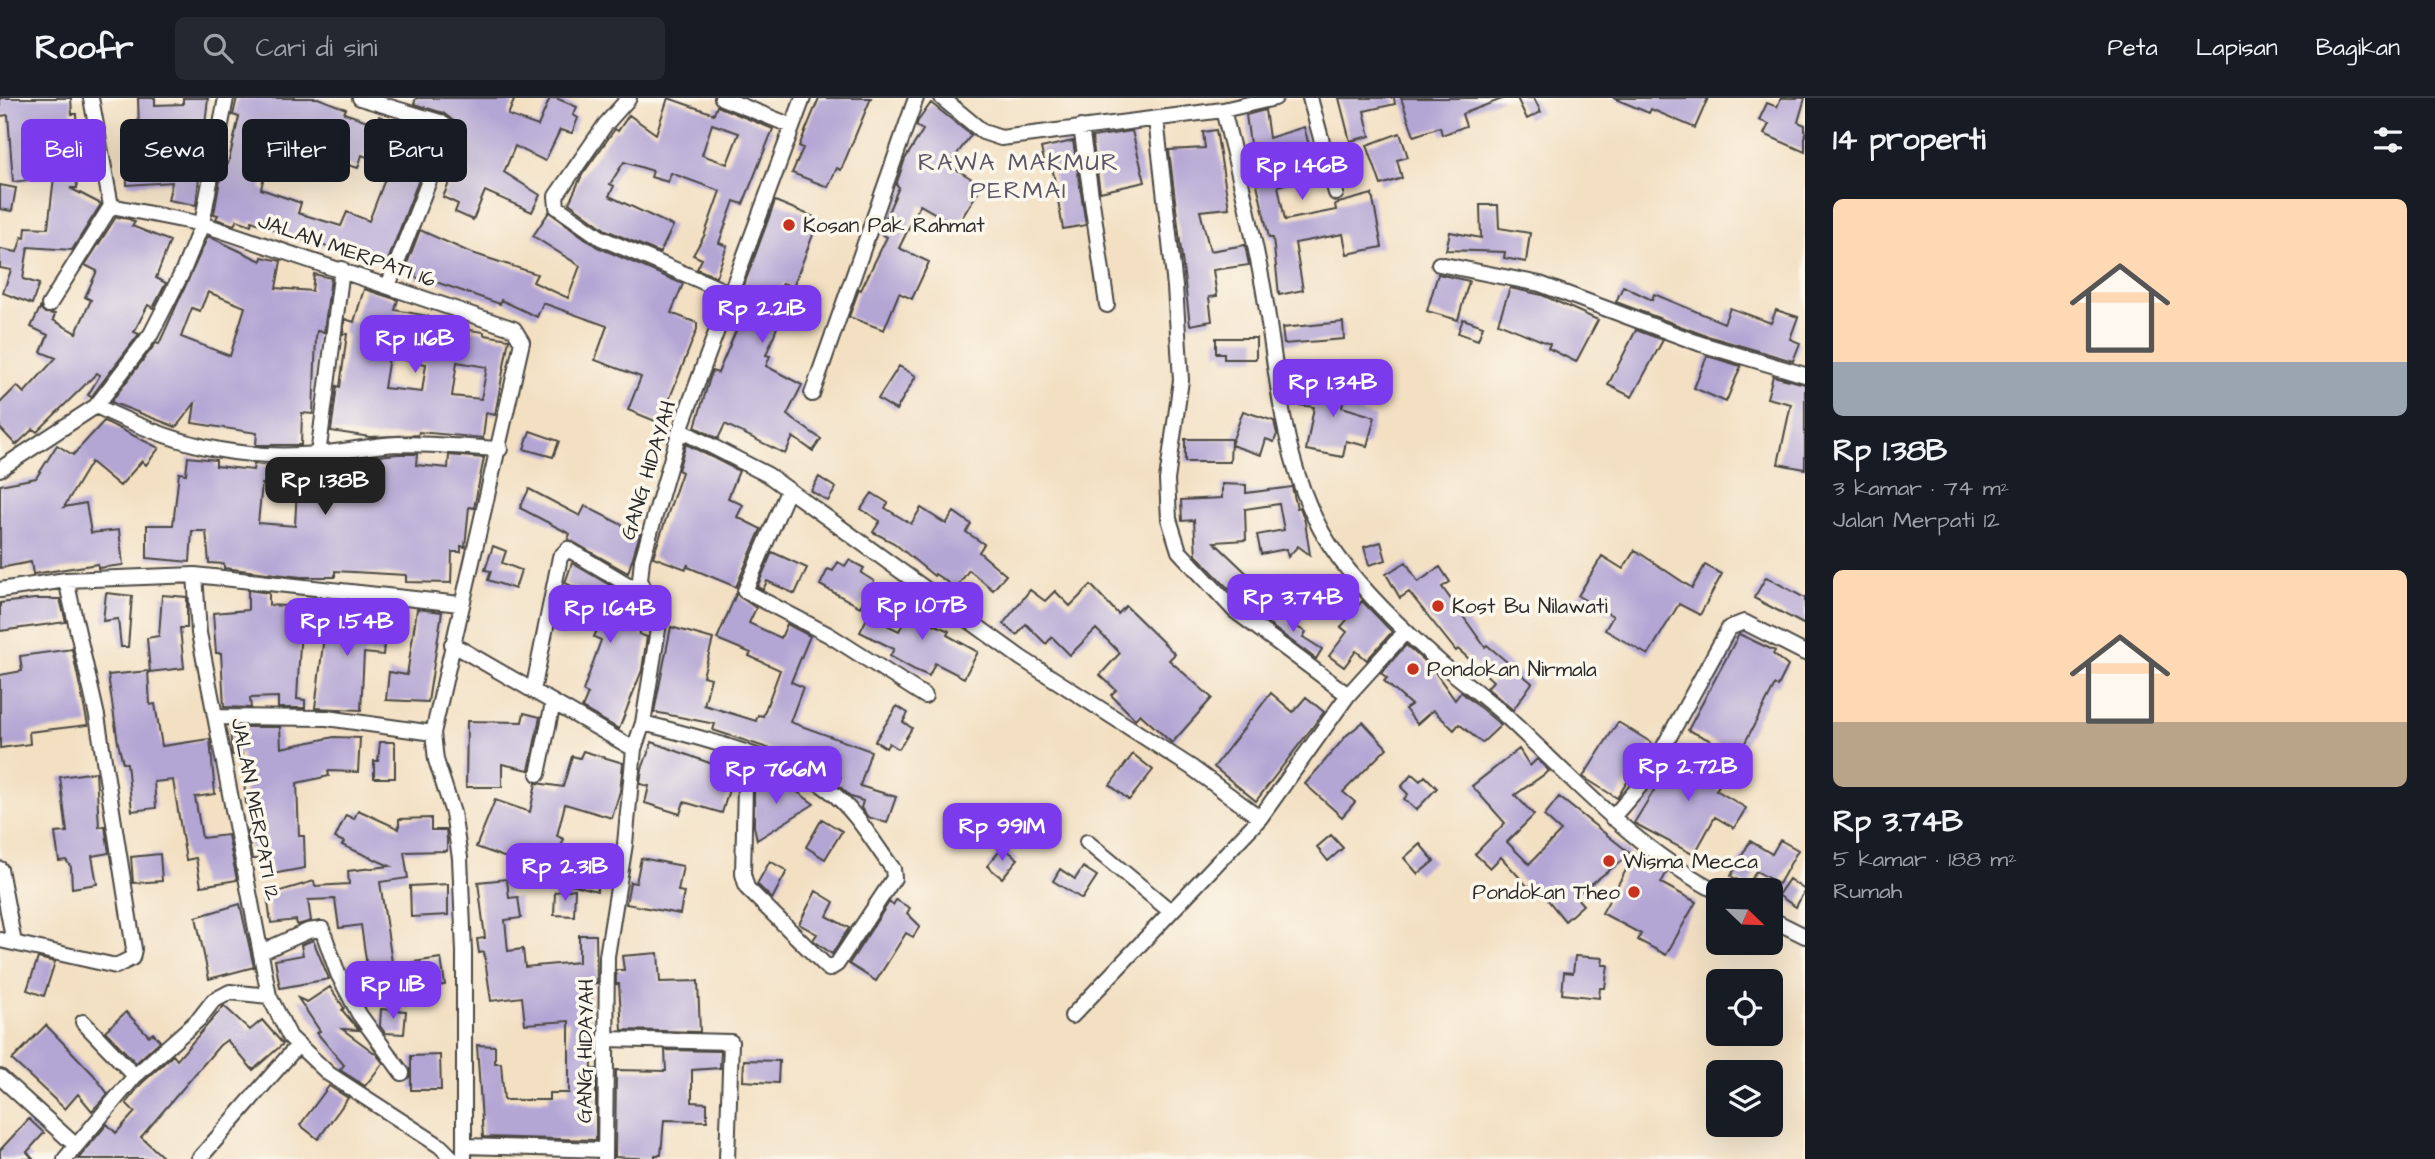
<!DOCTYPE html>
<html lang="id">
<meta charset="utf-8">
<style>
body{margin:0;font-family:"Architects Daughter",sans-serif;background:#242831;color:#f1f3f6;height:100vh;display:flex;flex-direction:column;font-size:26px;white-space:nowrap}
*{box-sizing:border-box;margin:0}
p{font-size:23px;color:#9ea1a6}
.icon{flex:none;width:38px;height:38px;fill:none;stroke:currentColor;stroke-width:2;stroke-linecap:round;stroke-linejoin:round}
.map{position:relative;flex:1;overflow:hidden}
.drawer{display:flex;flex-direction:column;background:#171b24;width:630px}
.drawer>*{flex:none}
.banner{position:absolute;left:21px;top:21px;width:665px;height:63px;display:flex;gap:14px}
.needle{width:46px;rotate:113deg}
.controls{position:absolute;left:1706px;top:780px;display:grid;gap:14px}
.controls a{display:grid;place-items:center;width:77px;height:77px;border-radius:10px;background:#171b24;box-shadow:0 7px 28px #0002;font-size:35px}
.price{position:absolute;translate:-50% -60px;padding:0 16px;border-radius:14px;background:#7c3aed;color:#fff;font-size:23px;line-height:46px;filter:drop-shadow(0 2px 4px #0008)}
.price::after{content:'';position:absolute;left:50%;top:42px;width:21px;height:16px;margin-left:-10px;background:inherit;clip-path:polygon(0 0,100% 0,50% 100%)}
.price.selected{background:#222;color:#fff}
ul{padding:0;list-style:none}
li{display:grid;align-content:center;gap:14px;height:371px;padding:0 28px}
li span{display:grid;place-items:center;height:217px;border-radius:10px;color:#555}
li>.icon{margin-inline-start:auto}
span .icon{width:126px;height:126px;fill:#fffc;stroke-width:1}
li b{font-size:30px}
h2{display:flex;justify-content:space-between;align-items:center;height:84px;padding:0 28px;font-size:30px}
.tag{padding:0 24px;border-radius:10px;background:#171b24;box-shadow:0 7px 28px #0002;font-size:24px;line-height:63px}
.tag.selected{background:#7c3aed;color:#fff}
header{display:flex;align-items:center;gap:42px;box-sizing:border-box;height:98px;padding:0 35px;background:#171b24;border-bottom:2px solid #363941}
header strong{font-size:33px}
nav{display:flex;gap:38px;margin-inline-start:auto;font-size:24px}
.search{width:490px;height:63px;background:#242831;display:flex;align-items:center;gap:18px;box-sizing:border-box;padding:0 24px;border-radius:10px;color:#9ea1a6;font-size:26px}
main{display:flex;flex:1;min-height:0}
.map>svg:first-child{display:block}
.building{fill:#b3a5d4;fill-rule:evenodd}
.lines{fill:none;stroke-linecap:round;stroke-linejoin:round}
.street-casing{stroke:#494642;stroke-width:18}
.street{stroke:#fff;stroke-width:14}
.poi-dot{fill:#c8321e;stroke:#fbf7ec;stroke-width:2.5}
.labels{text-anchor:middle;stroke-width:7;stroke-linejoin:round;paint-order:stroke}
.poi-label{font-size:21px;fill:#2b2b2b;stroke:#fbf7ec;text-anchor:start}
.street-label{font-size:21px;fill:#2b2b2b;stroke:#fbf7ec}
.quarter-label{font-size:24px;letter-spacing:2px;fill:#5b5666;stroke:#fbf7ec}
</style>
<header>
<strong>Roofr</strong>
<div class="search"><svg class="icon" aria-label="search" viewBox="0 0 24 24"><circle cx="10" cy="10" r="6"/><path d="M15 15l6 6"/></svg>Cari di sini</div>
<nav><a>Peta</a><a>Lapisan</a><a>Bagikan</a></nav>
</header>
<main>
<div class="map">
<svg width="1805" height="1061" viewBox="0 0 1805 1061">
<rect width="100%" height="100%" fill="#fbf7ec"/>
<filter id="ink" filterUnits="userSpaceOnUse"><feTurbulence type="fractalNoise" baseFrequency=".0143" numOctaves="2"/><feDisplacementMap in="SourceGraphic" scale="14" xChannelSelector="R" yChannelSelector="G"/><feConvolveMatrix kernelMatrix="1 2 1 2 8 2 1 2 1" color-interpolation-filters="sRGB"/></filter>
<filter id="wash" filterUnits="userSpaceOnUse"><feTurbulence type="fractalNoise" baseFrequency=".00686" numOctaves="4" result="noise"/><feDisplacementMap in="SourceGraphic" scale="28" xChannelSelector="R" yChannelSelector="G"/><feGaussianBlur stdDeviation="1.57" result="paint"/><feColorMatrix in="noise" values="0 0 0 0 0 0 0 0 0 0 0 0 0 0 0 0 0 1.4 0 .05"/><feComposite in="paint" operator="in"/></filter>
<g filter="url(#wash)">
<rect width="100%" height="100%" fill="#f3e0c3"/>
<g id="blocks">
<path class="building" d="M0,0H71L72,16H76L77,36H73L77,90H70L101,106L72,152L28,149L23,181L39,186L32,206L3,195L11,172L0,170V151L17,154L22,139L25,140L26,129L48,130L54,79L13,84L8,17L0,18Z
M138,0H155V7L183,6V0H208L196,107L168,102L172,84L127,87L126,40L127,32L139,31Z
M237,0H318L346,11L344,15L376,26L379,18L405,28L407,24L437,34L387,165L292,139L252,123L251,127L237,122L234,127L216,121L218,117L214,116L223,65L228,66L239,19L233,17ZM275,31L335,54L332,62L358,70L362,57L390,68L369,123L347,114L341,128L298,115L301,105L261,91Z
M416,0H515L508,17L538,28L550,0H556L577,9L573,17L578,20L572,35L560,32L545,63L515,48L504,74L540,97L532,114L485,93L473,122L455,114L458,106L443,99L461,57L451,52L456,40L455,24L443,15L414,6Z
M668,0L714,16L717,8L773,31L743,106L734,103L719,145L727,148L716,179L697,171L702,161L693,157L704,138L720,93L671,75L668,84L651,79L653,73L624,64L610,86L614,88L609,98L673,128L660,155L606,132L569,105L582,77L615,31L618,33L629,17L656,36ZM712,26L739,35L727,66L702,57Z
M819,0H871L841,72L837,70L828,89L792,75L803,50L799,48Z
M1339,0H1394L1395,6L1364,13L1370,38L1350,43Z
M1401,0H1502V1L1462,16L1466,28L1442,37L1440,29L1414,38Z
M1517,0H1534L1541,14L1527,21Z
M1613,0H1708L1695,30L1651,11L1649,15Z
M1781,0H1805L1798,24L1805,27V54L1764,36L1769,26L1759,22L1767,5L1777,9Z
M931,5L971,37L949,67L982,87L957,128L920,107L899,150L929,164L912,201L899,195L884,232L849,219L859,191L861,192L887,139L879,135L899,89L896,87L905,61L923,32L916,28L918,23Z
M1265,12L1269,40L1304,29L1317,76L1278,88L1285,122L1336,112L1335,106L1372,96L1382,149L1347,156L1343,136L1295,145L1303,192L1279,197L1273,140H1269L1253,68L1246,17Z
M1216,32L1229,110L1200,113L1210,153L1245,147L1249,167L1213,172L1217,198L1209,199L1212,223L1190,227L1169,52L1205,50L1203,34Z
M1132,33L1145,84L1100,94L1092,39Z
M1400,35L1408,59L1397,62L1402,80L1381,87L1367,47Z
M1073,43L1086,127L1063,131L1051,62L1044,63L1041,50Z
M0,87L16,90L12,113L0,111Z
M775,103L819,121L793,189L783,185L768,224L778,227L766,257L770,258L766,268L802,287L787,317L821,341L813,353L793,339L785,356L725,326L718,341L695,329L712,273L718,275L749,202L740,198Z
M1480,107H1498L1499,130L1530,135L1526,164L1504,160L1505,154L1446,152L1450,134L1481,140Z
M549,114L597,149L683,186L671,215L697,225V231L660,325L628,312L641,279L595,262L607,228L543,205L537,219L501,202L500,206L436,184L435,187L415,179L416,175L405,171L420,132L469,154L537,176L533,184L568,200L580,168L533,138Z
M116,119L129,121L135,124L132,128L170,143L156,180L166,185L153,210L148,207L134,234L139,236L91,299L88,297L100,277L97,275L37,334L33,331L16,347L0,330V305L17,288L24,295L56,260L41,254L48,237L31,229L40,210L45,215L55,216L53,222L76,235L91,202L85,199L97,173L85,167Z
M208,138L261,163L262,159L281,163L276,190L312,193L314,176L331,180L324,234L317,233L316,239L313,316L302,315L301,347H256L257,335L192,325L195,305L176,329L111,304L156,245L159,246ZM208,194L245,209L230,258L181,239L192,210L200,213Z
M1438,176L1469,183L1458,222L1427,213Z
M1623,188L1652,202L1654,196L1724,225L1730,210L1771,225L1776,212L1798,219L1790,241L1800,245L1793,263L1704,237L1616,204Z
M1510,190L1542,197L1598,222L1576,264L1548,250L1550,246L1498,225Z
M364,191L398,202L395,212L428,218L426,226L484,234V237L509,241L495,317L486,315L483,340L419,334L418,337L370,339L331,333L337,288L340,289L347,236H343L345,221L354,224ZM389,259L426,266L422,294L384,290ZM457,264L487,269L481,301L452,298Z
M1463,221L1483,228L1478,242L1458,235Z
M1343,224L1344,241L1284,246L1282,230Z
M1636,232L1663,242L1632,299L1608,287Z
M1216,240H1256V261H1224V255H1216Z
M1707,258L1741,268L1726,304L1694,290Z
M899,268L916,278L896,312L878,301Z
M1773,278L1805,286V371L1778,366L1791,306L1767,300Z
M1302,281L1346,287L1342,309L1375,319L1367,348L1346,343L1343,359L1306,352L1314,309L1298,307Z
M1243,313L1274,323L1277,336L1274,344L1266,341L1261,357L1231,347Z
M104,323L159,350L146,367L142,363L120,388L91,364L64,409L86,405L91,435L119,432L123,467L98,470V466L33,476L31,464L0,470V387L36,380L57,347L73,357Z
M530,333L559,343L553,359L524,351Z
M1185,341H1231L1230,364H1185Z
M686,346L739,373L728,400L743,407L737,419L761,431L736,489L688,469V466L686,471L653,459L682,374L678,372Z
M398,356H417L416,367L448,370L449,357L484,360L474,410L469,409L465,449L461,448V454H452L451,485L406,484V477L335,473V479H301L224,470V466L209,465L206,433H192L190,464L147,460V427H173L179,375L186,376L188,359L216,362V368L253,372L254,366L285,370L344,362L368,364V359ZM262,386L297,389L295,428L258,425Z
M819,379L836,390L828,403L811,393Z
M1222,386L1246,387V395L1292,389L1297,410L1300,409L1305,424L1310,457L1298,448L1288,459L1286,451L1261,456L1257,437L1284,432L1279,406L1245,411L1246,442L1214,444L1258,486V491L1244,507L1196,457L1194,422L1182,423L1181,402L1222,400Z
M529,391L580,418L585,408L640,436L628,475L568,441L570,436L520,410Z
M872,395L888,405L885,410L911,426L921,410L946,426L954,414L971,426L966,434L984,446L979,454L1006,477L993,492L969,472L956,490L935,476L934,478L894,445L873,434L880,423L861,411Z
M1381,444L1386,462L1369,467L1364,449Z
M493,448L506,453L502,465L521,472L515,491L488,482L491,473L485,472Z
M1635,452L1692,490L1705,467L1722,476L1700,517L1679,506L1648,557L1605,532L1613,518L1578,498L1602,458L1623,471Z
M772,454L807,470L795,496L767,483L763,492L757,489Z
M849,462L864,470L861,475L874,483L860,509L820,487L828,471L833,473L838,464L845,468Z
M1406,464L1418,484L1440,469L1450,484L1442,489L1485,549L1487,547L1532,585L1513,612L1487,590L1493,583L1458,551L1456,553L1409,494L1400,500L1386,476Z
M572,465L640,505L642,511L640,516L647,521L639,536L647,539L642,572L619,631L582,610L588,596L583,593L601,542L594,539L597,532L570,520L582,493L565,485Z
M1766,479L1805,500V527L1754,500Z
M1091,487L1118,516L1126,508L1175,556L1169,562L1212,600L1172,645L1140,616L1135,621L1111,597L1116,592L1100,577L1120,555L1096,531L1070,557L1052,539L1046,546L1026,526L1017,537L1003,526L1030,492L1045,503L1055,493L1070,508Z
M248,492L269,495V507L302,509L297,601L305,602V610H278V599L250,600L251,610L224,609L221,555H216L213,515L248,512Z
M106,495L132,498L128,549H121L118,521L103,523Z
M736,496L756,510L749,525L781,540L787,526L810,538L791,584L803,589L790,624L871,653L860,688L896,699L887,725L868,719L861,710L863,703L851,699L838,687L841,679L818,670L819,667L713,632L715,626L654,614L671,529L713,541L703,578L711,580L704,607L756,623L758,617L763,618L780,572L749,558L751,555L717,541Z
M162,497L187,499V530H180L184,570L150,574L147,540L159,538Z
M35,501H60L66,524L0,533V505Z
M917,501L940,514L933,526L949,533L947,537L978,554L964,580L935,565L929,578L915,572L890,558L894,551L860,534L868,518L899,533Z
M1362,503L1392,534L1367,562L1356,553L1344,569L1329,558L1347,534L1341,529Z
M417,511L442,514L428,604L386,602L389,574L407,577Z
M1268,513L1306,534L1303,539L1322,551L1316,561L1263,522Z
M327,514L387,517L383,557L364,555L361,612L315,610Z
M1739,536L1775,553L1773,556L1788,568L1778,588L1775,587L1739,656L1688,632Z
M1406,547L1432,570L1455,602L1461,594L1501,627L1482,645L1459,626L1454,632L1433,612L1417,626L1405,611L1411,607L1384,583L1387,580L1381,575Z
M72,551L88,627L29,634L30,646L0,650V577L22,573L20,558Z
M148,573L150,607L155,606L162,648L210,641L215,696L195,699L202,740L228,737L237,782L201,788L196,760L186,762L173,682L154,684L156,710L132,713L127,665H123L118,645L108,577Z
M1271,595L1293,614L1306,599L1324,614L1256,703L1214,669Z
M897,608L908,615L903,624L912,630L899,651L889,645L886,650L875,643Z
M524,615L540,619L529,672L502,666V689H466L467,623L522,624Z
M1363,624L1387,650L1343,694L1355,704L1342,719L1305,686L1347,637Z
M1618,624L1652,645L1617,700L1583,679Z
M230,629H280L281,650L334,639L360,640L358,674L328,673L329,678L297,685L299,738H304L305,770L272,776L269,761H252L247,734L257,732L256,705L246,706L242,656L232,657Z
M380,644H395V680H374V663H378Z
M652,644L715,667L717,663L736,668L722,715L684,704L680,716L645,705L649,688L640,686L642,671Z
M1681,648L1726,677L1716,692L1746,710L1734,730L1715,719L1694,757L1634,725Z
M1519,651L1530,668L1537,661L1549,673L1515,697L1534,717L1507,744L1529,766L1561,733L1544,718L1559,699L1631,756L1575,798L1583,807L1565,823L1534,785L1528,789L1501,759L1490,770L1475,756L1505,725L1472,688Z
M583,653L623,665L620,693L612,720L565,706L557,738L564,741L558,756L597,770V793L537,777L548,775L476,749L495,702L530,714L536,685L563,689L572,658L580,660Z
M1133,656L1153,672L1129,702L1110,687Z
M96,674L99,729L105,728L109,755L92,758L97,786L72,790L71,769L66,762L59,763L55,735L67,734L60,679Z
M1412,676L1420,683L1425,678L1437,690L1416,712L1404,701L1408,696L1401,689Z
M777,679L814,706L757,742L754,728V693Z
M358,712L399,731V721L431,720V732H446L447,742V753L404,754L408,780L380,784L393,871L368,875L361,827L339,830L335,801L308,802L311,823L297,827L296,822L271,825L267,797L314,783L315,788L349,786L348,773L390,768L342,747L344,744L335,740L346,717L354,721Z
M822,721L842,733L825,761L806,749Z
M1331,737L1343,750L1328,763L1317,749Z
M1780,742L1798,752L1779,786L1756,773L1748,788L1731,778L1750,743L1772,756Z
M1420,746L1434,763L1418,776L1404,760Z
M1003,749L1018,761L1002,780L987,768Z
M160,756L162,783L133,785L131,759Z
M1635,756L1667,774L1661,785L1696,804L1666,857L1638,842L1641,836L1602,815Z
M641,760L683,768L678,793L684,794L680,816L626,806L630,784L636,785Z
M770,763L787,773L772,801L757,786Z
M1083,769L1097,778L1082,801L1053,783L1060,771L1075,781Z
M507,781L509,800L518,799L521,820L505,822L508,853L523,851L525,869L579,864V837H596L597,885L589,886L592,971H596V1042L483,1039L477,947L495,948V965H501L504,1002H549V995H569V923L525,926L522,899L491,903L484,854L479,855L477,841L485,840L478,784Z
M1789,781L1805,792L1796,809L1778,797Z
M448,786V817L411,819L410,788Z
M575,791L574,818L554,817L555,794Z
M816,793L834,804L827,818L849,830L832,856L813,842L817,836L799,826Z
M896,802L910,810L907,815L920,828L913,839L906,835L876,883L849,866L889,804L893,807Z
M240,806L254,869L209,881L196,819Z
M313,842L329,881L280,890L275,862L303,857L301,847Z
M658,855L660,884L698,883L700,934L622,932L619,886H616V872H624L622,858Z
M1575,858L1603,860L1602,867H1608L1605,890H1600L1599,900L1562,896L1564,874L1573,875Z
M38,860L55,864L44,898L27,892Z
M441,860L445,887L416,891L413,864Z
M330,889L344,910L342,912L359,932L342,931L376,956L383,965L365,988L340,972L344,967L317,935L320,933L298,900L307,904Z
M224,908L250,932L262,922L283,946L253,972L227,942L220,947L141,1039L165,1061H78L107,1026L116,1035L135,1014L126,1005L142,985L173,957L177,962Z
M381,911L406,913L404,936L385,935L380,928Z
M126,914L149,938L153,935L160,943L136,965L105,933Z
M46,927L93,976L108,996L92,1013L78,996L65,1011L12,962Z
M665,952L721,953L720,970L692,972V1004L707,1005V1023L664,1022L661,1057H655V1061L615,1059L616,972L666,973Z
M440,957L441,992H411V958Z
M744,962L779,963L778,985L743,983Z
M329,988L348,1000L318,1041L300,1027Z
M29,1021L44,1035L27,1054L33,1061H0V1052Z"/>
</g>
</g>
<g filter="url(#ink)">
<use href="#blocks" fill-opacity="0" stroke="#494642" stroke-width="2"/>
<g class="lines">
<defs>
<path id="street" d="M91,0L111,108
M226,0L202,126L514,231L522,244L433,635L436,662L453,715L460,760L464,854V1061
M360,0L440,24L447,29L446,39L388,188
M629,0L605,27L556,98L557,109L601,140L729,195
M722,0L792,28
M942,0L983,34L1001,40L1223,12L1275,0
M1310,0L1336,95
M1223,12C1238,70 1252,129 1263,188C1279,278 1281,383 1339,460C1368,499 1405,534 1442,566C1464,585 1489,602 1511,623C1577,685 1637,752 1718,794
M1156,21L1175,189L1181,282L1167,382L1169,421L1179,453L1235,513L1348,597
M1081,29L1107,207
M1439,166L1540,186L1701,246L1805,277
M49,207L111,108
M812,296L916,0
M96,308C172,345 232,363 318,356C345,354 371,347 398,346C431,346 466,349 500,351
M680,332L768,377L1021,560L1191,669L1260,720
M318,357L342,171
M0,371L96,308L151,236L183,173L202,126L111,108
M788,393L745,493L829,537L925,598
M195,477L460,506
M0,492L66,482L195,477L199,535L269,898L290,939L329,976L440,1048L453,1061
M452,546L634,651
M533,593L560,459L568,451L645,497
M217,619L327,620L433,635
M643,625C691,637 791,663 829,692C856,713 873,744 893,771L894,780L837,866L829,871L747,790L743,776L745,687L755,658
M538,676L553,605
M1612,720L1646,681L1729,530L1744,524L1805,555
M1087,744L1169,812
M0,771L14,845
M1771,821L1805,838
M0,842L116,868L132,860L134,851L97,618L66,482
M261,854L308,833L322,831L338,876L359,916L402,975
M1072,918L1260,720L1348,597L1406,533
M83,924L135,978
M605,941L731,944L727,1061
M0,979L75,1047
M464,1048L605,1052
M65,1061L135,978L199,921L213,903L230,894L269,898
M199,1061L298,947
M605,1061L607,858L625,746L634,651L643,625L659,525L640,482L642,462L680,332L803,0"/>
</defs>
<use href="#street" class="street-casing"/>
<use href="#street" class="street"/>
</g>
</g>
<g class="poi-dot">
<circle cx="789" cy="127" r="7"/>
<circle cx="1438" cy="508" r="7"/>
<circle cx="1413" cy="571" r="7"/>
<circle cx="1609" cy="763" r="7"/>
<circle cx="1634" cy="794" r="7"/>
</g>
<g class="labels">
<g class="poi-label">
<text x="803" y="134">Kosan Pak Rahmat</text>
<text x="1452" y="515">Kost Bu Nilawati</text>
<text x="1427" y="578">Pondokan Nirmala</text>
<text x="1623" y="770">Wisma Mecca</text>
<text x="1620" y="801" text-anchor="end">Pondokan Theo</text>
</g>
<g class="street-label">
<text transform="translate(347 152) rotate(19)" y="7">JALAN MERPATI 16</text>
<text transform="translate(648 372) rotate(-73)" y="7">GANG HIDAYAH</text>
<text transform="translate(256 711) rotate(79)" y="7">JALAN MERPATI 12</text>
<text transform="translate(585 953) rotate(-89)" y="7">GANG HIDAYAH</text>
</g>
<g class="quarter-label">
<text x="1019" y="72">RAWA MAKMUR<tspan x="1019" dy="28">PERMAI</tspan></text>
</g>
</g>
</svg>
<div class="controls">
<a><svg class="needle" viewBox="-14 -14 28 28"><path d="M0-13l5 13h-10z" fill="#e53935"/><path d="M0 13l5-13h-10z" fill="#9ea1a6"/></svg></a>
<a><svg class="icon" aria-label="locate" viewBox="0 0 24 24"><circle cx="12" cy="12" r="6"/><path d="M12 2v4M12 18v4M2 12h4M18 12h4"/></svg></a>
<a><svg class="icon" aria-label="layers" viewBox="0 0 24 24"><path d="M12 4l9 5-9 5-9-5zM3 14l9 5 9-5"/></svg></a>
</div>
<b class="price" style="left:1302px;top:104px">Rp 1.46B</b>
<b class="price" style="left:762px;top:247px">Rp 2.21B</b>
<b class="price" style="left:415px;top:277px">Rp 1.16B</b>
<b class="price" style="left:1333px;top:321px">Rp 1.34B</b>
<b class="price selected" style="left:325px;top:419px">Rp 1.38B</b>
<b class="price" style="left:1293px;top:536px">Rp 3.74B</b>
<b class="price" style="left:922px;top:544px">Rp 1.07B</b>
<b class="price" style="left:610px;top:547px">Rp 1.64B</b>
<b class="price" style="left:347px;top:560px">Rp 1.54B</b>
<b class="price" style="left:1688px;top:705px">Rp 2.72B</b>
<b class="price" style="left:776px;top:708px">Rp 766M</b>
<b class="price" style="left:1002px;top:765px">Rp 991M</b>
<b class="price" style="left:565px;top:805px">Rp 2.31B</b>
<b class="price" style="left:393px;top:923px">Rp 1.1B</b>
<div class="banner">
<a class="tag selected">Beli</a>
<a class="tag">Sewa</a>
<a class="tag">Filter</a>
<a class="tag">Baru</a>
</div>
</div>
<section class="drawer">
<h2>14 properti<svg class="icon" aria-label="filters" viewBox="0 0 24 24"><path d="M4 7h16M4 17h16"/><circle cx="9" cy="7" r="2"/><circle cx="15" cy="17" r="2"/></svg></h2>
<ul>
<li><span style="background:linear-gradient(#ffd9b3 75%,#9aa5b1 0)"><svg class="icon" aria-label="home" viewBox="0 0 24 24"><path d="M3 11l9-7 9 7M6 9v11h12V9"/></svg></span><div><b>Rp 1.38B</b><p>3 kamar · 74 m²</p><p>Jalan Merpati 12</p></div></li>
<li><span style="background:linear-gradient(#ffd9b3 70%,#b9a48a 0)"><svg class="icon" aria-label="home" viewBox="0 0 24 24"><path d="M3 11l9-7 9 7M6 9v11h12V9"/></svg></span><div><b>Rp 3.74B</b><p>5 kamar · 188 m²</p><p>Rumah</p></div></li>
</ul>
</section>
</main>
